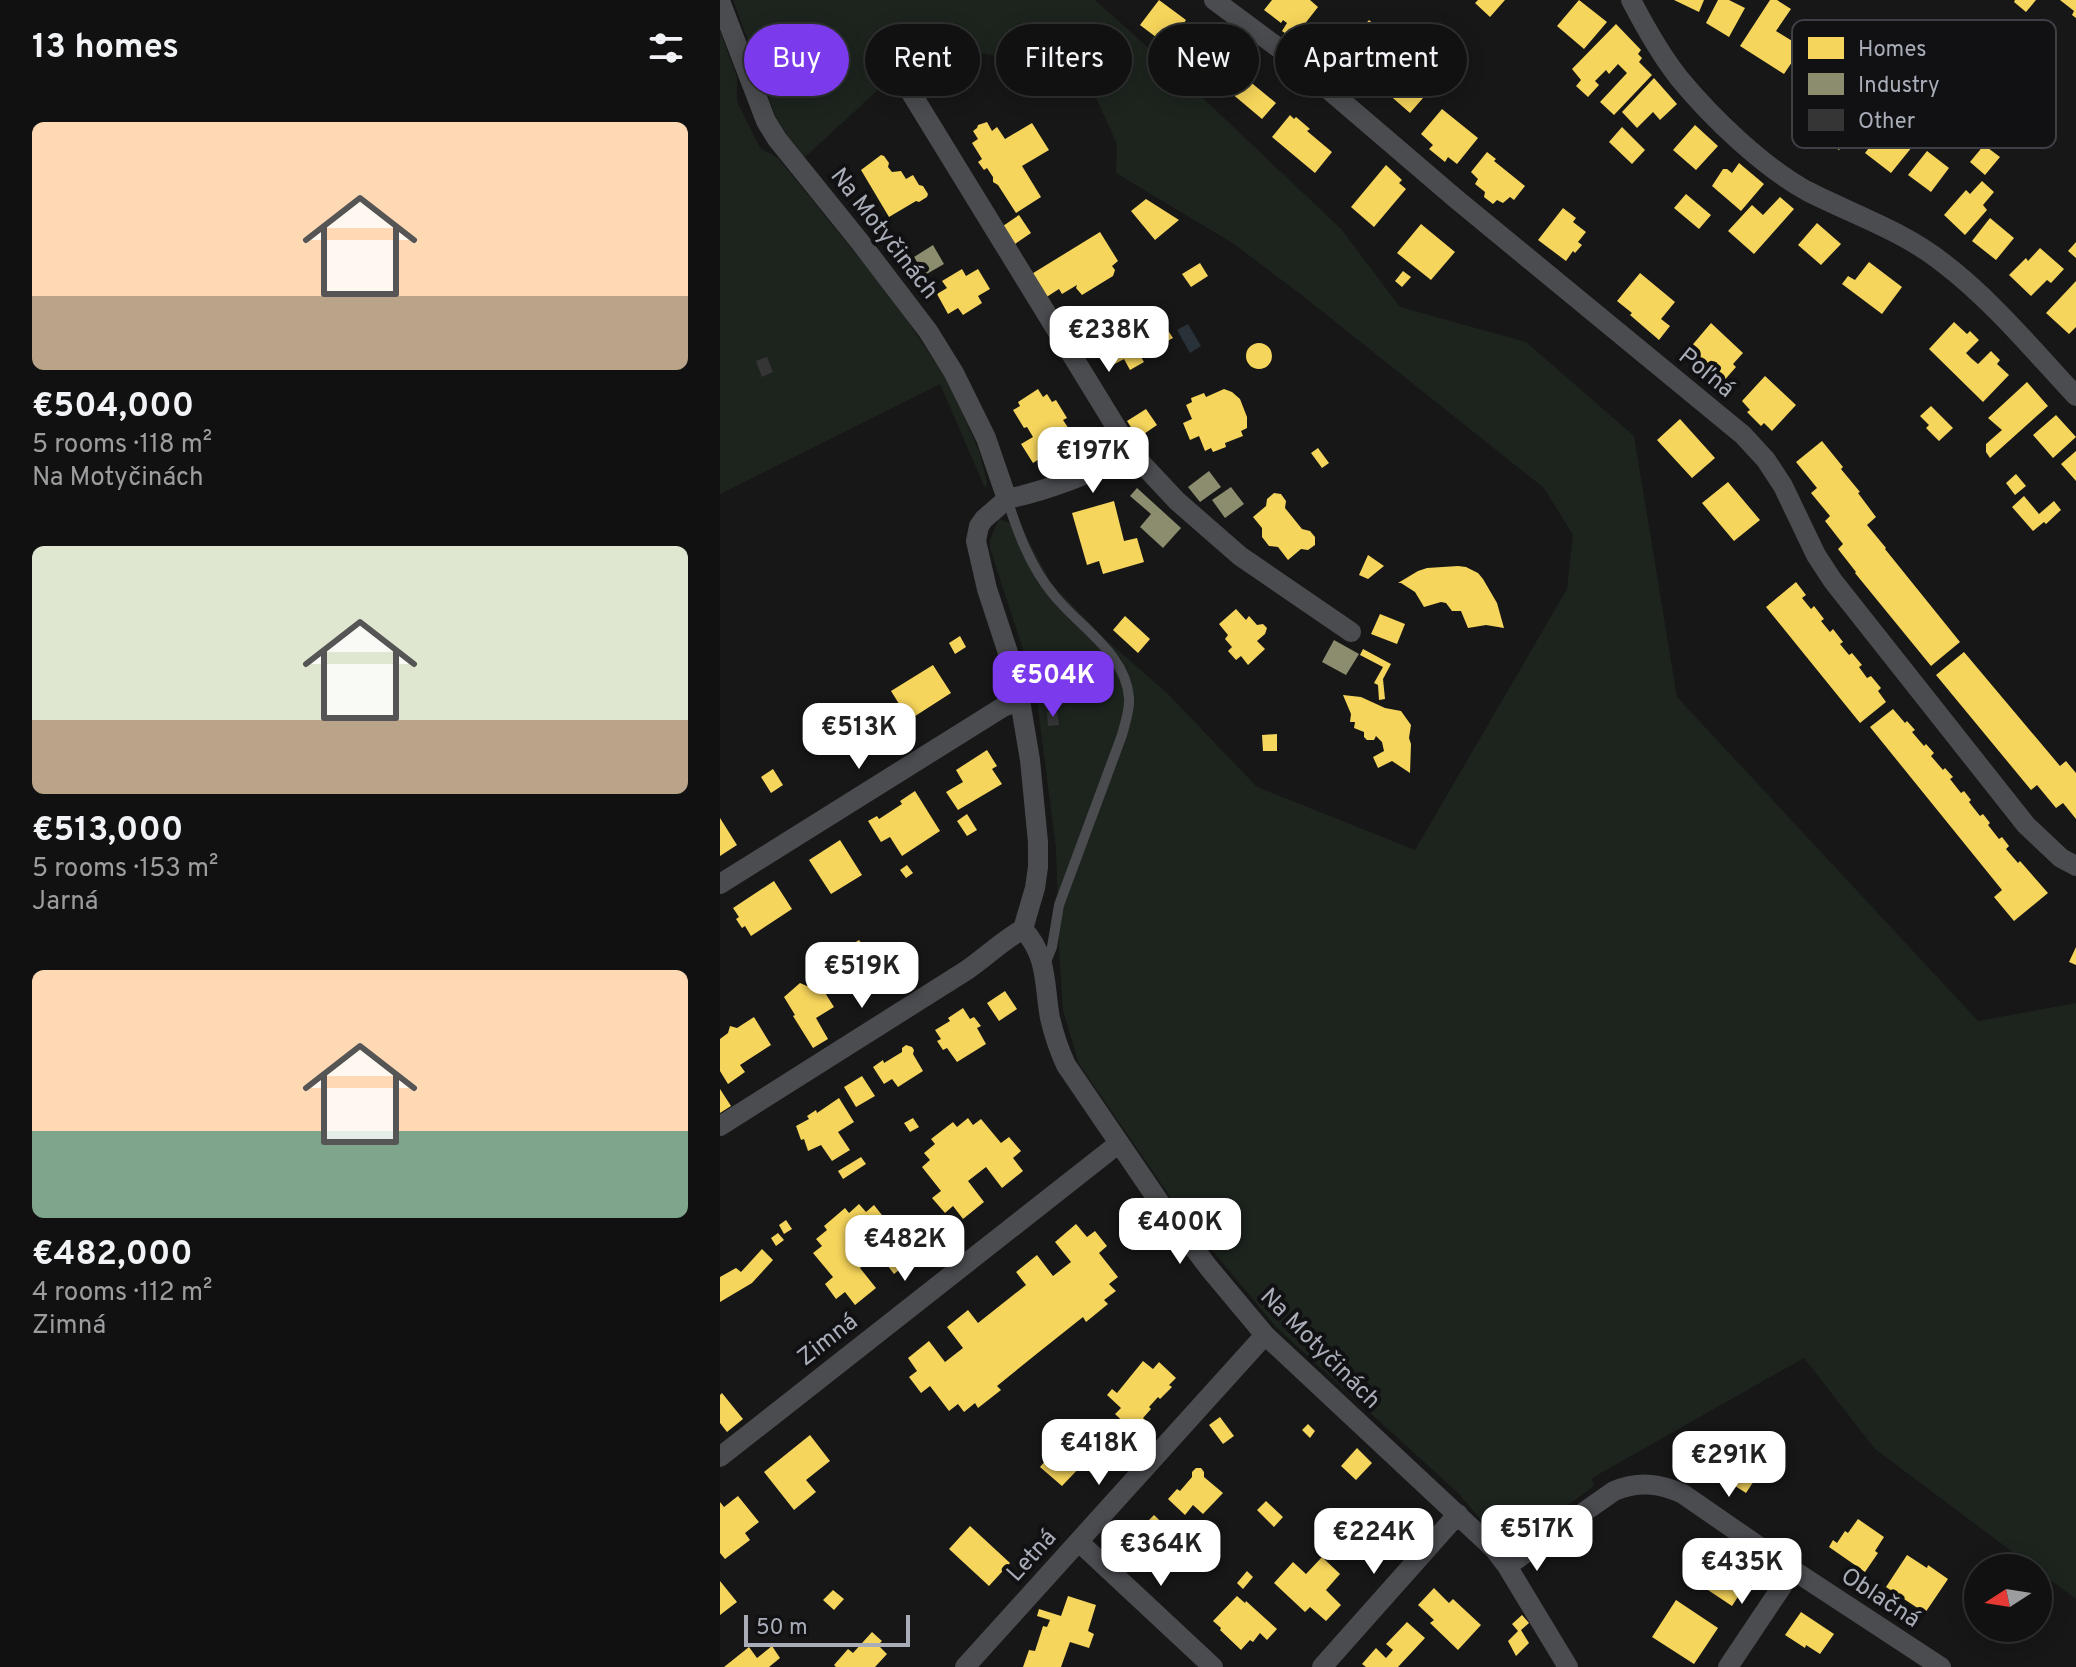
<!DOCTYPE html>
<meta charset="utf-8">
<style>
body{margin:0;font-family:Overpass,sans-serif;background:#1e1f1f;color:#f1f3f6;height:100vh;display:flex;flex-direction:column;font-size:30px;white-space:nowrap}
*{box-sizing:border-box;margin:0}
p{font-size:26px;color:#9c9d9f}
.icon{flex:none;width:44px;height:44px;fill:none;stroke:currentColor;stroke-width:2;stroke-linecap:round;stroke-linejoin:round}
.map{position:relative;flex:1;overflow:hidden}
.side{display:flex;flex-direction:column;background:#111;width:720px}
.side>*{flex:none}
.hud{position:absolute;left:24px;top:24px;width:760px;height:72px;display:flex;gap:16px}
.needle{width:52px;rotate:258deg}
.controls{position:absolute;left:1244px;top:1554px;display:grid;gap:16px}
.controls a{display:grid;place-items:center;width:88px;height:88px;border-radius:50%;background:#111;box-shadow:0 4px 20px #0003,0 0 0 2px #303131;font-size:40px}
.scale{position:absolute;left:24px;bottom:20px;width:166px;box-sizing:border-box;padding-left:8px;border:4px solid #a8adb8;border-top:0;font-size:22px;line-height:28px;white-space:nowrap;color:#a8adb8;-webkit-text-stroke:6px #111113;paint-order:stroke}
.price{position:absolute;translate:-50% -68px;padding:0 18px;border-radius:16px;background:#fff;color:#222;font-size:26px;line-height:52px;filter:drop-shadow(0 2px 4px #0008)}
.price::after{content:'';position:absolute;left:50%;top:48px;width:24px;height:18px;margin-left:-12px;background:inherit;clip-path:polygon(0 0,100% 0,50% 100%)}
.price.selected{background:#7c3aed;color:#fff}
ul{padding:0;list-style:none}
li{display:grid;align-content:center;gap:16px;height:424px;padding:0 32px}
li span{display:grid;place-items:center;height:248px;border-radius:12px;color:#555}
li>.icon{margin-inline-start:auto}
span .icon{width:144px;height:144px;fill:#fffc;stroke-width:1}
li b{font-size:34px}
h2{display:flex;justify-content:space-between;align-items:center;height:96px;padding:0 32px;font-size:34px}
.tag{padding:0 28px;border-radius:36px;background:#111;box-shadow:0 4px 20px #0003,0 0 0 2px #303131;font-size:28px;line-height:72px}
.tag.selected{background:#7c3aed;color:#fff}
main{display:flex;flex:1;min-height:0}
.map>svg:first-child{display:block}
.green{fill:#1d241e}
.water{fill:#2a3239}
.homes{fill:#f6d55c}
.industry{fill:#8c8c6e}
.building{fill:#353536}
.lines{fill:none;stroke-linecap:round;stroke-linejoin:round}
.lane{stroke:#4b4c50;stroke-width:10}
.street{stroke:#4b4c50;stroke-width:20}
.labels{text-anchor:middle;stroke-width:8;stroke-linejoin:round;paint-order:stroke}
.street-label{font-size:24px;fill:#a8adb8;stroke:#111113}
.key{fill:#111113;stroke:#3e4045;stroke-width:2}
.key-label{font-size:22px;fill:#a8adb8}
</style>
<main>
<section class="side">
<h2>13 homes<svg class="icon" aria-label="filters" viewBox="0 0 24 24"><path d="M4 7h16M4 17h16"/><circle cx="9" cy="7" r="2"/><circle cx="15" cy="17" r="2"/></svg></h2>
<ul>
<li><span style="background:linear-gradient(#ffd9b3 70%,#b9a48a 0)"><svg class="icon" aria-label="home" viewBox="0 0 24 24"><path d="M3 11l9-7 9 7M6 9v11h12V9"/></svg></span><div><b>€504,000</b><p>5 rooms · 118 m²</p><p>Na Motyčinách</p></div></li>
<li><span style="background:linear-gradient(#dfe7d0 70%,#b9a48a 0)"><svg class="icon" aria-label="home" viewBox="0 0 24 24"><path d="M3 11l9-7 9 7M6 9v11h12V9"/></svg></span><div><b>€513,000</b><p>5 rooms · 153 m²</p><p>Jarná</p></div></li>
<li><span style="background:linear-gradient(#ffd9b3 65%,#7fa58c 0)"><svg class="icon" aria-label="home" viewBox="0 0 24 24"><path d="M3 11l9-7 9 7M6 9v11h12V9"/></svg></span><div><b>€482,000</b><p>4 rooms · 112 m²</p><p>Zimná</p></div></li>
</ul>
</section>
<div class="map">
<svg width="1356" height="1667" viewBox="0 0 1356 1667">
<rect width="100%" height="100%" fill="#171717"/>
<path class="green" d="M13,0H375L465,81L621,229L680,307L806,342L914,436L957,697L1258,1021L1356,1003V1599L1318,1571V1568H1314L1155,1449L1084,1358L872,1478L874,1486L810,1533L776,1538L738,1493L556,1327L462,1214L359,1064L343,1010L339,950L336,848L317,701L314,683L270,548V540L279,519L302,528L331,583L385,639L447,693L537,787L695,850L847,589L853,535L824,488L583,296L514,244L396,173L397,144L371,87L345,68L208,44L85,157L67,136L56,117Z
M0,31L17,77V102L40,148L58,158L175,302L229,383L259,451L267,482L265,488L220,384L0,494Z"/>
<path class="water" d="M468,324L481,346L470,353L457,330Z"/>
<path class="homes" d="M439,0L466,20L462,26L480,39L465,59L420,25Z
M552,0H590L598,7L573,39L562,31L567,23L563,20L561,23L544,10Z
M758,0H785L770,17L755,3Z
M859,0L887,22L864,49L837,26Z
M954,0H984L979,12Z
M998,0H1009L1025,8L1009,37L986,23Z
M1050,0H1057L1071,9L1056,31L1082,47L1064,74L1020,46Z
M1295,0H1316L1306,12L1294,2Z
M1340,0H1356V18L1352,15L1354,11Z
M649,20L677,45L648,77L635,66L639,63L623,49Z
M896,24L921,50L918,54L922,58L919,62L932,75L894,115L880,102L907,73L898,64L889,74L886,70L875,81L879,85L868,97L856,86L861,80L852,69Z
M683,54L716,83L690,113L666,92L662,98L650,89Z
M517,71L556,103L542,119L504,87Z
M934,78L957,104L940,120L933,112L917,128L902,112Z
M1141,94L1152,102L1126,136L1128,138L1119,150L1106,140Z
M722,109L758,138L737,164L728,157L725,162L709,149L713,145L701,134Z
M570,115L574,119L576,117L590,129L587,131L612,152L595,173L552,137Z
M1159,121L1192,147L1171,173L1145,153L1158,136L1152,131Z
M267,122L272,131L277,127L285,139L312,123L329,150L302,166L321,197L296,213L278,185L273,182V177L267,168L264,170L258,162L262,159L252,143L258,139L253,131L257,128L258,125Z
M975,125L998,146L976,170L953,150Z
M902,127L925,150L912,164L889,142Z
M1264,145L1280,157L1265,175L1250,162Z
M1207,151L1229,168L1211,192L1188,175Z
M767,152L776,159L774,161L805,186L794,200L790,197L783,203L777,200L773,204L764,197L765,192L755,184L758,179L751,172Z
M161,155L164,156L169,163L168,167L172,172L181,171L186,179L193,175L199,185L203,186L208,194L207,197L199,202L196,201L169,217L141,170Z
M1019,163L1044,184L1021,211L992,186L1003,169H1007L1012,173Z
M666,165L682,180L679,183L686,189L654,227L631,207Z
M1262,181L1274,192L1263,205L1267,210L1245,235L1224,215L1246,190L1250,194Z
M966,194L991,215L979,229L954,208Z
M1060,197L1074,209L1034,254L1008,231L1032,205L1043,215Z
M426,199L459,220L435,240L411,211Z
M843,208L856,218L853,222L866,232L858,242L862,245L855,253L853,251L846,261L818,240Z
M299,215L311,233L295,244L283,226Z
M1270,218L1294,238L1276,260L1252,241Z
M1097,223L1121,244L1101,265L1078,245Z
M701,224L735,252L711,280L677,253Z
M380,232L398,261L392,266L395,270L393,276L362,295L356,288L357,285L342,294L339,289L325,298L310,275Z
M1356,242V258L1348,251Z
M1320,248L1344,269L1331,283L1327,280L1311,296L1289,275L1306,258L1308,261Z
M1149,262L1182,287L1162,314L1122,284L1128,276L1135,280Z
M480,263L488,276L471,287L462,274Z
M242,269L246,276L258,269L270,289L258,296L262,303L243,315L238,308L228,314L217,294L227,288L222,281Z
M683,271L691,277L682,287L675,281Z
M920,273L955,302L941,319L950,326L939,340L910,315L912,313L897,301Z
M1356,281V327L1349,334L1326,313Z
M359,312L371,330L368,332L376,346L361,355L341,324Z
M429,313L441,332L447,329L453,338L440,345V350L435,353L431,351L421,357L424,362L410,370L404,359L389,367L377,348L417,324L415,321Z
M1234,322L1247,334L1250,331L1259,340L1246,353L1252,359L1258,364L1271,351L1280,360L1277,364L1289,375L1263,402L1209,349Z
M991,323L1023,353L1013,364L1016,367L1002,383L992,374L988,379L963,356Z
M526 356a13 13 0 1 1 26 0a13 13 0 1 1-26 0Z
M1045,376L1076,405L1052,431L1044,423L1041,426L1027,412L1030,410L1022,401Z
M1307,382L1328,406L1270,458L1266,452V444L1282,430L1268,418Z
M318,389L323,397L327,394L332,402L336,400L347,418L343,420L351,432L332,443L335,449L313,463L301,444L313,437L307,427L304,428L293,410L300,406L298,402Z
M504,389L512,392L520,399L527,417V428L521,431L523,436L505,443L506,447L493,452L491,448L485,451L479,436L470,440L463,423L472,419L466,405L472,402L471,398L484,393L486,397Z
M1211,406L1233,428L1219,441L1206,428L1209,425L1200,416Z
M426,409L437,425L418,438L407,421Z
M1336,415L1356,437L1333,458L1313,435Z
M960,419L995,458L972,478L937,440Z
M1102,441L1123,467L1121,469L1140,492L1138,493L1156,517L1147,525L1166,548L1165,549L1240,642L1211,666L1135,573L1136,572L1118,549L1123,544L1105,521L1110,516L1091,493L1097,488L1076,462Z
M598,448L609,463L602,468L591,453Z
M1356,451V481L1341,464Z
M1296,474L1306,486L1295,495L1286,483Z
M1008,482L1040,520L1014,541L982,503Z
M554,493L561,494L566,501L565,508L582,529L590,531L595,537V545L588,550L581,549L568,560L558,547L549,546L542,537V528L533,517L546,506L547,499Z
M1304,496L1319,514L1334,501L1341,510L1326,524L1324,522L1313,531L1292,507Z
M394,501L404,541L417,538L424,562L383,574L379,561L367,565L352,513Z
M648,555L664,566L648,579L639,575Z
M738,566L746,567L758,573L763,579L777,603L784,628L766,625L748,628L741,611H732L726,603L721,602L704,607L695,592L681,583H678L698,571L707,568Z
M1076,582L1086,595L1082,598L1091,609L1094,606L1104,619L1101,621L1110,632L1113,629L1123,642L1120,644L1129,655L1132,653L1142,665L1139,667L1147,678L1151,676L1161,688L1158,691L1166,702L1140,723L1046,607Z
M516,609L526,620L529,616L537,625L543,624L547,628L545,634L537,641L545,649L528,665L521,656L516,660L508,651L512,647L505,639L508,635L499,624Z
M660,614L685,624L677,644L651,634Z
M405,616L430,639L418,653L393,630Z
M240,636L246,647L235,654L229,643Z
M643,649L671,664L663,679L665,699L659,700L658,685L654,683L663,667L640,655Z
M1244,652L1340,766L1346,761L1356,773V819L1343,803L1336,808L1317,785L1311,790L1216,675Z
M213,665L231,693L189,720L171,691Z
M623,695L641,697L665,708L681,711L691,725L689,738L691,744L690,773L672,761L658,768L653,757L664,751L662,742L656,736L654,740H647L644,737V732L634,728L635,722H630L631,714Z
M1173,709L1185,723L1187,721L1195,730L1192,732L1204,746L1206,744L1214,753L1211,756L1223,770L1225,768L1233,777L1230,779L1241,793L1244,791L1251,800L1249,802L1260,816L1263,814L1270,823L1268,825L1279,839L1282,837L1289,846L1286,849L1298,863L1300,861L1328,893L1294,921L1274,897L1282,890L1150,727Z
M557,734V751H543L542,735Z
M267,750L277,766L272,769L282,784L238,810L226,792L243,782L236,770Z
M53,769L63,785L51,793L41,777Z
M195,791L220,831L182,856L170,837L161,842L148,821L157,816L159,819L182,804L180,801Z
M247,814L257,830L247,836L237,821Z
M0,818L17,845L0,856Z
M120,840L142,875L111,894L89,860Z
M187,865L193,873L186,878L180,870Z
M54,881L72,909L31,936L25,926L22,928L16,919L19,917L13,908Z
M139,940L143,945L155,948L157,953L155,958L161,966L150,973L159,988L143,999L129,977L125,980L114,960L117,958L115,955Z
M1356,947V965L1349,962Z
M97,980L114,1007L96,1018L108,1039L93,1048L73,1016L75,1015L64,997L80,983L87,986Z
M285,991L297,1009L279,1021L267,1003Z
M243,1008L250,1019L254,1017L261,1026L257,1028L266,1044L237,1062L227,1048L223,1050L217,1041L221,1039L215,1030L230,1021L228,1018Z
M34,1017L51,1045L20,1065L25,1072L8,1084L0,1071V1039L8,1033L10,1026L17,1028Z
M186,1045L192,1047L194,1050L193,1054L203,1071L178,1087L172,1079L164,1084L153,1067L163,1060L164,1063L182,1052V1048Z
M142,1076L155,1096L136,1107L124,1087Z
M0,1089L11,1106L0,1113Z
M119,1098L134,1122L118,1132L130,1150L112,1161L101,1145L88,1151L84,1139L81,1140L76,1126L89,1119L87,1116L96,1110L97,1113Z
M193,1118L199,1127L190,1132L184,1123Z
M248,1118L253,1125L261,1119L281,1143L289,1137L301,1151L293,1158L303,1171L282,1188L266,1167L248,1181L264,1202L243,1219L233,1206L225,1213L212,1198L221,1191L202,1167L210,1160L204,1153L215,1144L211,1139L233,1122L237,1127Z
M141,1157L146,1164L123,1179L118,1171Z
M139,1204L146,1212L154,1205L173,1229L181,1223L193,1237L185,1244L195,1257L174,1274L158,1253L140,1268L156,1288L135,1305L125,1292L116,1299L105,1284L113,1277L93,1253L102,1246L96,1239L107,1230L104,1226L125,1208L129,1213Z
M66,1220L72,1229L64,1234L59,1225Z
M356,1224L367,1237L375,1231L387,1246L379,1253L398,1277L389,1284L396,1291L384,1300L388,1304L366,1322L363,1317L319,1352L277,1386L281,1390L258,1408L255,1403L244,1412L238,1404L229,1411L210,1386L201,1393L189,1377L197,1371L188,1358L209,1341L225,1362L243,1348L227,1327L248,1310L258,1323L306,1285L296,1272L317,1255L333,1276L351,1262L335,1242Z
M58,1233L64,1240L56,1246L51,1238Z
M42,1249L53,1260L32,1283L0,1302V1277L16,1268L21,1272Z
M423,1361L433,1369L439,1362L456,1378L449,1385L452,1387L440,1399L438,1397L429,1407L431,1409L423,1418L425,1420L414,1432L395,1414L401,1408L387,1395L392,1389L397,1393Z
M2,1393L23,1419L7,1432L0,1423V1395Z
M500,1417L514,1436L503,1444L489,1425Z
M357,1424L362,1428L378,1434L385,1448L384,1457L371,1473L362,1465L342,1486L320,1467Z
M588,1424L595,1431L590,1438L582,1430Z
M1009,1431L1049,1458L1026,1493L998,1475L1000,1473L974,1456Z
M90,1435L110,1461L86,1480L96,1492L74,1510L44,1472Z
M637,1448L652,1463L636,1480L621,1466Z
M476,1468H481L484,1472V1477L503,1493L483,1514L473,1505L465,1515L448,1499L457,1489L460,1491L472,1477V1472Z
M18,1496L39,1522L25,1533L30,1540L5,1559L0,1553V1502L4,1507Z
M546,1501L563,1517L554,1527L537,1510Z
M434,1515L456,1536L447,1546L449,1550L447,1554L443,1557L438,1555L429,1565L399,1538L413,1523L420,1529Z
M1138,1519L1164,1537L1155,1551L1158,1553L1145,1572L1109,1547L1113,1540L1117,1543L1125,1531L1128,1533Z
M250,1526L290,1563L269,1586L229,1549Z
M1187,1555L1207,1568L1208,1565L1228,1579L1205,1613L1166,1587Z
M602,1557L620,1574L606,1590L621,1605L606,1621L590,1607L585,1612L554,1583L573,1562L586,1574Z
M993,1564L1025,1586L1012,1606L979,1584Z
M527,1571L533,1577L523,1589L517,1583Z
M0,1581L17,1602L0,1615Z
M714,1588L729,1603L733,1599L761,1625L738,1650L710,1623L714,1620L698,1605Z
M113,1590L124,1599L114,1610L103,1600Z
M348,1596L376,1605L368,1631L374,1634L369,1648L350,1642L341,1667H303L309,1650L315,1651L323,1626L327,1627L330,1620L317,1616L319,1609L341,1616Z
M517,1596L525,1603L526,1601L557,1629L547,1640L540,1633L533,1642L530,1640L521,1650L500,1630L501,1628L493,1621Z
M956,1600L998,1628L974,1664L932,1637Z
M1081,1612L1114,1634L1100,1654L1086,1645L1085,1648L1065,1635Z
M802,1615L809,1623L801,1630L809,1643L796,1656L788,1641L798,1631L792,1624Z
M687,1622L705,1638L678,1667H646L642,1664L656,1648L666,1658L673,1650L666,1644Z
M152,1632L162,1641L158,1645L167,1654L155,1667H116L114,1665L128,1649L133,1653Z
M52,1646L60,1658L49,1667H4L29,1647L37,1658Z"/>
<path class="industry" d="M501,33L516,44L504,61L488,50Z
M602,33L619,46L604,64L587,50Z
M213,245L224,264L205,275L194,257Z
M489,471L501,487L480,502L468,487Z
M511,487L524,504L505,518L492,500Z
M417,488L461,528L443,548L420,527L431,514L410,496Z
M614,640L639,654L626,675L602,662Z"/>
<path class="building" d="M47,357L53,372L42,377L36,361Z
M359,689L362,699L353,701L350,691Z
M337,711L339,725L328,726L327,712Z"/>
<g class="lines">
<path class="lane" d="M287,499C298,533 310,566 333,594C358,626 406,653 409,698C410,710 405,723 402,735L339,905L332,947L325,964
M298,690L317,687L346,690"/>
<path class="street" d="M494,0L568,55L735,198L1023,435L1046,460L1063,486L1096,555L1113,581L1306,825L1341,858L1356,866
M911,0C925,27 940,54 959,78C991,117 1043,167 1087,191C1132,214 1181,230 1222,262C1272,300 1313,350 1356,396
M0,1L46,121L57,139L140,242L208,331L234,373L266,438L287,499L264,519L259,526L256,541L267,589L296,677L310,760L318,842V867L315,888L303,929
M185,83L412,453L457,501L520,556L631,632
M287,499C330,490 372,473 412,453
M0,884L283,707L300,700
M303,929C328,956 324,985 330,1018C334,1035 339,1050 346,1065L442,1206L489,1268L545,1335L774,1549L787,1566L848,1667
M0,1126L247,970C267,956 282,941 303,929
M0,1457L398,1144
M359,1542L493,1667
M787,1566L894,1491C918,1481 939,1483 963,1494L1073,1570L1221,1667
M245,1667L545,1335
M602,1667L738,1514
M1008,1667L1073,1570"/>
</g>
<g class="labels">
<g class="street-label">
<text transform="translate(165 233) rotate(52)" y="8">Na Motyčinách</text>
<text transform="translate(987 372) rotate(39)" y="8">Poľná</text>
<text transform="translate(107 1339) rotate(-38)" y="8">Zimná</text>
<text transform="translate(601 1348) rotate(45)" y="8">Na Motyčinách</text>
<text transform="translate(311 1555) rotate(-48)" y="8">Letná</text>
<text transform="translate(1161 1597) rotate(33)" y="8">Oblačná</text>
</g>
</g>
<rect x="1072" y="20" width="264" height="128" rx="12" class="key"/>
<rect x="1088" y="37" width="36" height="22" fill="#f6d55c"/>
<rect x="1088" y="73" width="36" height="22" fill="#8c8c6e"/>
<rect x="1088" y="109" width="36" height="22" fill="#353536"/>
<g class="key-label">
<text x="1138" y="56">Homes</text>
<text x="1138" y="92">Industry</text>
<text x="1138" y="128">Other</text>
</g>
</svg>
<div class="controls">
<a><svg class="needle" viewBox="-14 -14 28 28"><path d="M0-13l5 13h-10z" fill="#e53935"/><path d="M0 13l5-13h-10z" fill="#9c9d9f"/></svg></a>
</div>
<div class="scale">50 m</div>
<b class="price" style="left:389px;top:374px">€238K</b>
<b class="price" style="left:373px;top:495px">€197K</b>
<b class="price selected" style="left:333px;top:719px">€504K</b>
<b class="price" style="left:139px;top:771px">€513K</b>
<b class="price" style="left:142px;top:1010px">€519K</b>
<b class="price" style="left:460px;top:1266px">€400K</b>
<b class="price" style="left:185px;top:1283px">€482K</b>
<b class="price" style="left:379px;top:1487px">€418K</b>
<b class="price" style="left:1009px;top:1499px">€291K</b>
<b class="price" style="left:817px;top:1573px">€517K</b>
<b class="price" style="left:654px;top:1576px">€224K</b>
<b class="price" style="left:441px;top:1588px">€364K</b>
<b class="price" style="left:1022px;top:1606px">€435K</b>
<div class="hud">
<a class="tag selected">Buy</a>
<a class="tag">Rent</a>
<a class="tag">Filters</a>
<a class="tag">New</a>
<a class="tag">Apartment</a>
</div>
</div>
</main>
